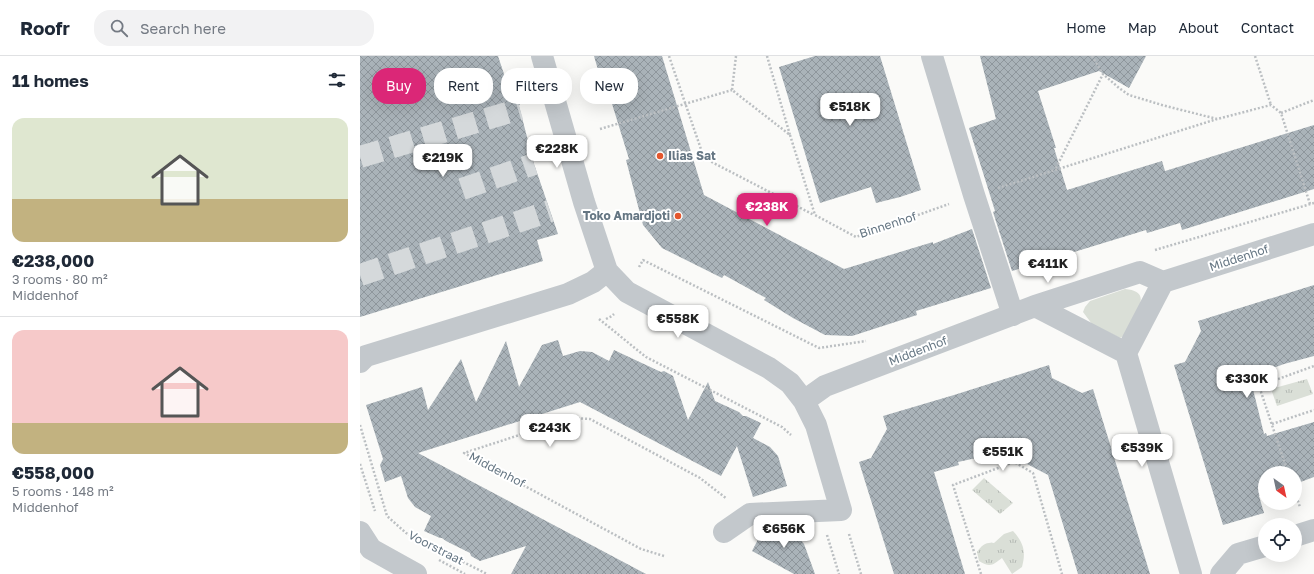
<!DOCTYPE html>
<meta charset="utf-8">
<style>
body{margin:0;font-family:"Golos Text",sans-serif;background:#f2f2f3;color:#1f2937;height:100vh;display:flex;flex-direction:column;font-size:15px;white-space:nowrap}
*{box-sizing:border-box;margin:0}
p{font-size:13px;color:#747a83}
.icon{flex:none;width:22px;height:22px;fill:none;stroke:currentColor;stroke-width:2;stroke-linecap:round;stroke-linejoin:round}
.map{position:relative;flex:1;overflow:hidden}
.sheet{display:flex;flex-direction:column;background:#fff;width:360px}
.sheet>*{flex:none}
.guide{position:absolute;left:12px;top:12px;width:380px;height:36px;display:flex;gap:8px}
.needle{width:26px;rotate:147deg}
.controls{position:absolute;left:898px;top:410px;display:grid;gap:8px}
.controls a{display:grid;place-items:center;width:44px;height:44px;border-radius:50%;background:#fff;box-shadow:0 4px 16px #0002;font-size:20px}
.price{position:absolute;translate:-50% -34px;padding:0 9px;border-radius:8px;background:#fff;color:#222;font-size:13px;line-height:26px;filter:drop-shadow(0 1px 2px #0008)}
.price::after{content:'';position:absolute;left:50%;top:24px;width:12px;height:9px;margin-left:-6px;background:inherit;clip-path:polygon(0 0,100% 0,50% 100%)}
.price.current{background:#db2777;color:#fff}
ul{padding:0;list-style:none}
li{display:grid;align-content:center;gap:8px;height:212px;padding:0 12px}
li+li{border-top:1px solid #e0e1e3}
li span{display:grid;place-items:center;height:124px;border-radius:12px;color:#555}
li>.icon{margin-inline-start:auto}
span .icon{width:72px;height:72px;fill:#fffc;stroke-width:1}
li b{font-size:17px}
h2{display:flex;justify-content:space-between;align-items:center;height:48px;padding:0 12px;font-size:17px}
.pill{padding:0 14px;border-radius:16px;background:#fff;box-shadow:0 4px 16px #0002;font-size:14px;line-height:36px}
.pill.current{background:#db2777;color:#fff}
header{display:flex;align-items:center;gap:24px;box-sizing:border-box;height:56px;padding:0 20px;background:#fff;border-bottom:1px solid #e0e1e3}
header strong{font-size:19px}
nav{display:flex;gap:22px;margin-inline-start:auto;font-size:14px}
.search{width:280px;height:36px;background:#f2f2f3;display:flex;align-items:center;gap:10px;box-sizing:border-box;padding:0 14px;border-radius:16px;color:#747a83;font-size:15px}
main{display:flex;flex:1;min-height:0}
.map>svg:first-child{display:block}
.grass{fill:#dadfd7}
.park{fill:url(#park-tufts)}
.building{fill:url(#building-cross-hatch)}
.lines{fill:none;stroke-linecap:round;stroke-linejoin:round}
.minor-tunnel{stroke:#d5d9db;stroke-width:22;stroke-dasharray:22 11;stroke-linecap:butt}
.path{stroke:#bbbfc2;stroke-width:2.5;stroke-dasharray:2 2;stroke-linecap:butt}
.minor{stroke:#c3c8cc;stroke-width:22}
.poi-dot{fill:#e4572e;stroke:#fff;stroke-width:1.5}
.labels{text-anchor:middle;stroke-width:4;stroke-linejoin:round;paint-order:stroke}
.poi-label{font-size:12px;font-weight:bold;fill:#657683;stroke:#fff;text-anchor:start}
.street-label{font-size:12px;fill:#657683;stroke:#fff}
</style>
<header>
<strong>Roofr</strong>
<div class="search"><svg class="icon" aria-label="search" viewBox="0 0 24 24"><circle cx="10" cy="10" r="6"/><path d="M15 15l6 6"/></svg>Search here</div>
<nav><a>Home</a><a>Map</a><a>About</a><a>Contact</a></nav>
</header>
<main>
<section class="sheet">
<h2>11 homes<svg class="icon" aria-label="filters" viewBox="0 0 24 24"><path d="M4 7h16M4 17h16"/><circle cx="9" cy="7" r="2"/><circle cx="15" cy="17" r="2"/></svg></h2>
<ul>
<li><span style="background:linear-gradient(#dfe7d0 65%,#c2b280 0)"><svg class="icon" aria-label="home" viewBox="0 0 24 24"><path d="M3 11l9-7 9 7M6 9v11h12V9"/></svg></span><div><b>€238,000</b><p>3 rooms · 80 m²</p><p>Middenhof</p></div></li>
<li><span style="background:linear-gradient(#f6c9c9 75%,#c2b280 0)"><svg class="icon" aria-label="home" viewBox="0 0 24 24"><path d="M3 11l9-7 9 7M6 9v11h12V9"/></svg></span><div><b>€558,000</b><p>5 rooms · 148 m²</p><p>Middenhof</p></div></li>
</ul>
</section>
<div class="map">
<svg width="954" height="518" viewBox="0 0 954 518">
<defs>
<pattern id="park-tufts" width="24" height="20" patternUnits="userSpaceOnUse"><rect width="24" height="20" fill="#dadfd7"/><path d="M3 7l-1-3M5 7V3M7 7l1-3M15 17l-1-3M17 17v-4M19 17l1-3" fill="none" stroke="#b4b9b4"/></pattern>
<pattern id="building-cross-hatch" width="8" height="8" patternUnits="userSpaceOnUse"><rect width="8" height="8" fill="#aab3b9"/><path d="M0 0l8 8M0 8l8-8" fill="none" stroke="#8e969c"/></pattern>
</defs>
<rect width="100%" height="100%" fill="#fafaf8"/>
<path class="grass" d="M765,233C786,235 782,245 776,260C771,270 771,276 760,282L732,268L723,256L725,251L730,245Z"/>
<path class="park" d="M947,323L953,338L917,350L911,333Z
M624,422L653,447L640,458L612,434Z
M653,475C664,487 666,496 662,511L652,518L642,502C633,509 630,512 619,505L617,496C622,489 626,486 634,487L644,478Z"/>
<path class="building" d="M0,0H138L147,27L159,34L162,43L159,50L174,108L198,178L177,184L183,205L0,261Z
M234,0H302L344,139L484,213L573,186V188L612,173L631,232L556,255L557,259L492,280L465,279L433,262L404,244L406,242L364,219L362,222L302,192L283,169L266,104L269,103L249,38H245Z
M455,0H520L561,134L540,141L516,147L511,131L460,147L419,11Z
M620,0H786L769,32L739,15L678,35L696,92H694L707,134L802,105L805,115L954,69V133L822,174L820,167L787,177L786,174L652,215L633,156L635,155L609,72L636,63Z
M954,229V300L924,308L890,321L904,378L906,377L907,380L954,366V421L935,428V417H905V438L899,440L904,457L863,469L814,309L825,306L841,275L838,265Z
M198,284L203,300L220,295L232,296L249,305L254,294L301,316L304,315L313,320L328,364L348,326L355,345L379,356L383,360H386L401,367L393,382L410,391L418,400L427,430L393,441L377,390L361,420L220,346L58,397L286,518H151L166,490L120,505L111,500L110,497L86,485L82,482H80L64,475L71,460L55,451L48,442L41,420L25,426L20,409L23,403L6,349L62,331L68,354L101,303L116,346L146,285L159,331L182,289Z
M689,309L692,322L722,337L733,333L790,518H718L688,419L644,396L598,406L599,409L574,416L605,518H534L499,406L511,402L527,373L523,360L594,339Z
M429,469L444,488L455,518H434L392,495L405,470Z"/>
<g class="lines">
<path class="minor-tunnel" d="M0,101L160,53
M102,133L174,108
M0,219L190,155"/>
<path class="path" d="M309,0L344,102L454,159
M376,0L372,34L430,79L407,0
M732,0L743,18L759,32L769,39L802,49L857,63L911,49L921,57L950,148
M895,0L911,49
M921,57L954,44
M240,73L372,34
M430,79L455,159L496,181L589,148
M696,112L743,18
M638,132L857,63
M795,194L954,147
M279,211L283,204L459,292L506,285
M239,263L286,301L422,371L431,379
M246,263L252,260L254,258
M912,368L954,354
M0,369L27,460L46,477L127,518
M0,408L15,455
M928,417L899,330L954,310
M935,437L940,451
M489,478L501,518
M467,479L479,518
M304,500L281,493L104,397L212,362L230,363L340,422L367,443
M79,504L105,518
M621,518L593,429L654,406L673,417L702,518"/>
<path class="minor" d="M182,0L224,146L247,215
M572,0L614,139L653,259
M675,250L766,297L803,226
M766,297L831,518
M0,306L6,300L208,238L233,226L247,215L267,236L409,312L430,327L444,345L456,369L481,454L390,458L364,476
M444,345L465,330L675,250L780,216L803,226L954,178
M0,476L11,493L56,518
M935,480L954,474
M861,518L878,498L905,490"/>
</g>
<g class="poi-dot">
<circle cx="300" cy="100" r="4"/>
<circle cx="318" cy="160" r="4"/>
</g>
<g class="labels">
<g class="poi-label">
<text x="308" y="104">Ilias Sat</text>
<text x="310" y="164" text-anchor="end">Toko Amardjoti</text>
</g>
<g class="street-label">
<text transform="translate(528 169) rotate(-18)" y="4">Binnenhof</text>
<text transform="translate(879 202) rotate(-18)" y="4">Middenhof</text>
<text transform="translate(558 295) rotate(-21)" y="4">Middenhof</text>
<text transform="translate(137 414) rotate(28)" y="4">Middenhof</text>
<text transform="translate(76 492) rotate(27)" y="4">Voorstraat</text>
</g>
</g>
</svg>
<div class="controls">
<a><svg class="needle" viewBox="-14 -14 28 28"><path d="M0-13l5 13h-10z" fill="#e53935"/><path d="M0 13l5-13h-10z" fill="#747a83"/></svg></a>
<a><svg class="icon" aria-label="locate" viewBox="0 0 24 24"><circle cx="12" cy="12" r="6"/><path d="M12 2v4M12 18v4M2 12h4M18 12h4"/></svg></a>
</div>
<b class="price" style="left:490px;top:71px">€518K</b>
<b class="price" style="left:197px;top:113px">€228K</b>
<b class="price" style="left:83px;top:122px">€219K</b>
<b class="price current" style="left:407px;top:171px">€238K</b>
<b class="price" style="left:688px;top:228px">€411K</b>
<b class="price" style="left:318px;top:283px">€558K</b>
<b class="price" style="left:887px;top:343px">€330K</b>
<b class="price" style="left:190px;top:392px">€243K</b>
<b class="price" style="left:782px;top:412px">€539K</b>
<b class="price" style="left:643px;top:416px">€551K</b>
<b class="price" style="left:424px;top:493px">€656K</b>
<div class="guide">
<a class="pill current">Buy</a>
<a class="pill">Rent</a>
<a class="pill">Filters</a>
<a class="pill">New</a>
</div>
</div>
</main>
